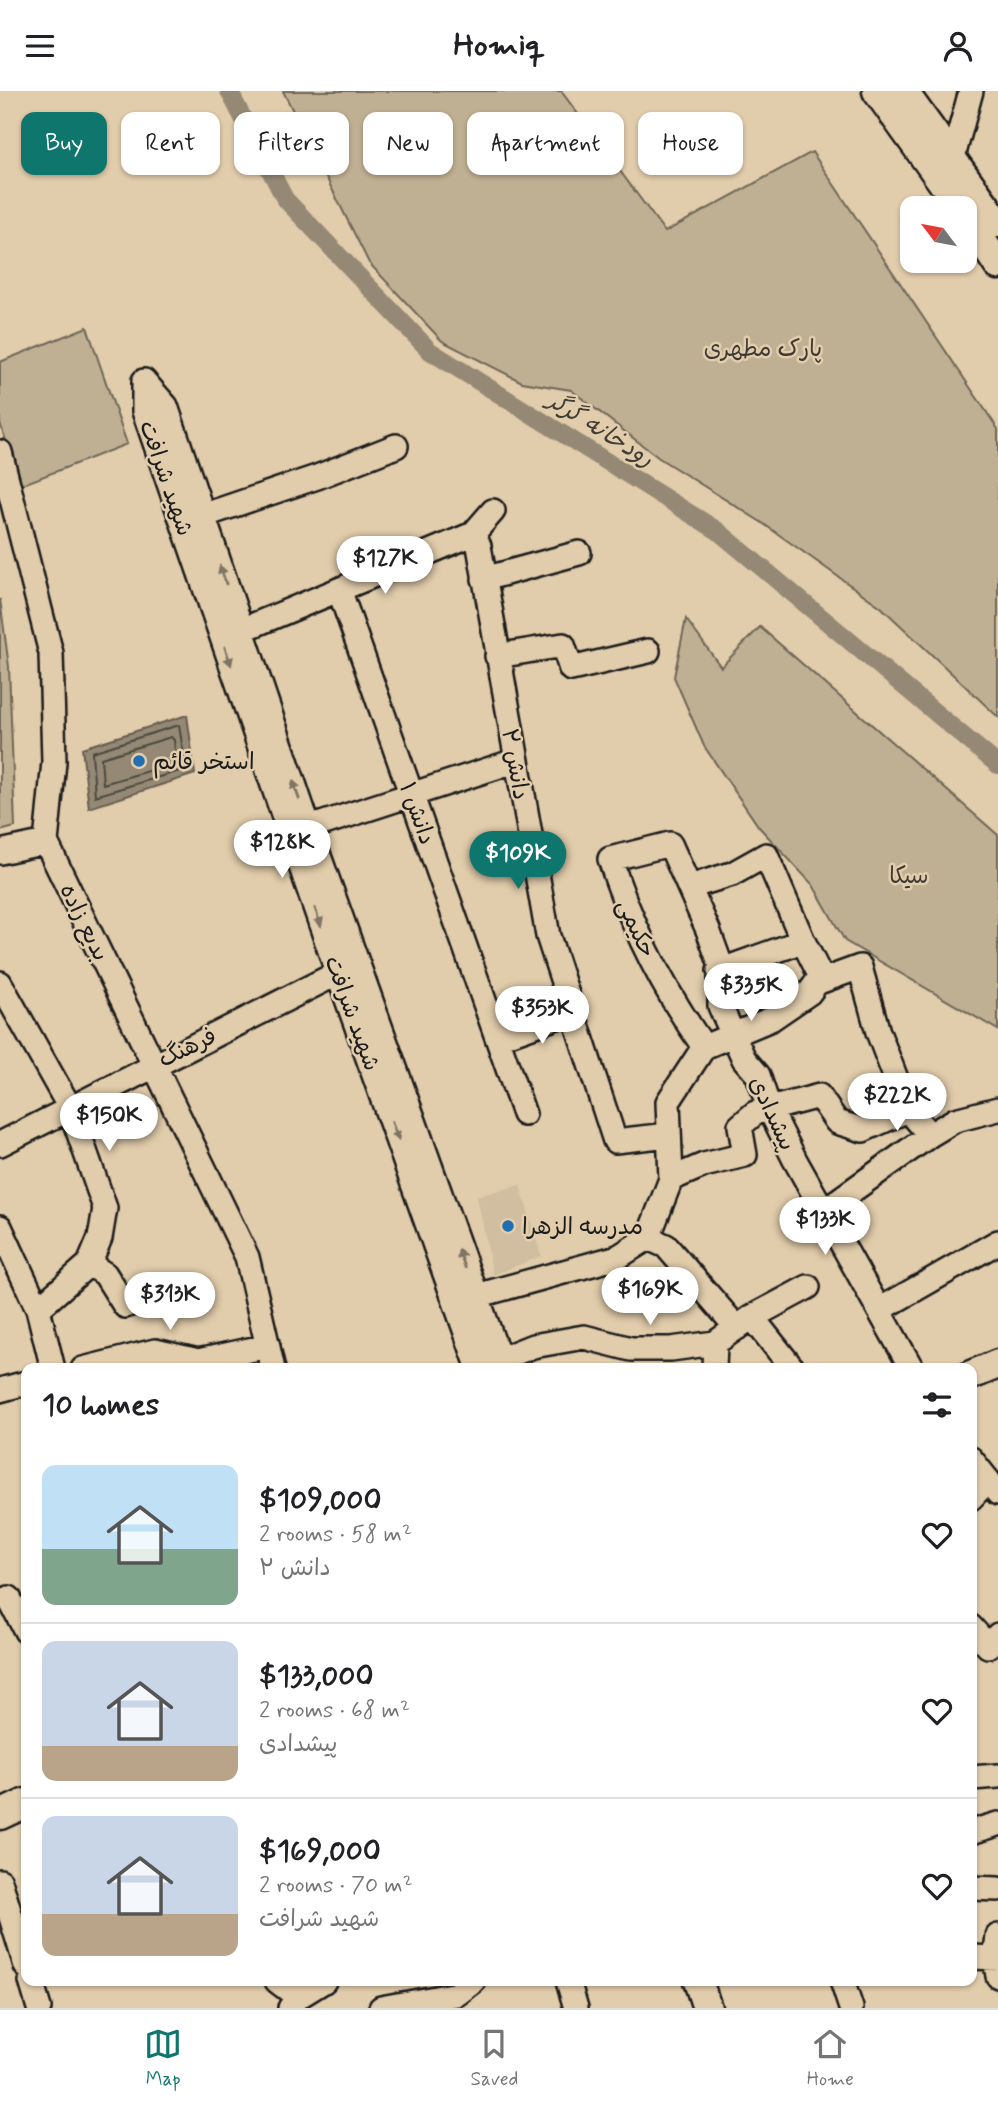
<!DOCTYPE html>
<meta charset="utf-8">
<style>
body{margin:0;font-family:Mynerve,"Playpen Sans Arabic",sans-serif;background:#f6f6f6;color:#202124;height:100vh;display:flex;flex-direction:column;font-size:26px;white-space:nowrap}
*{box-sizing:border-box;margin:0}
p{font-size:23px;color:#757577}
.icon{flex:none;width:38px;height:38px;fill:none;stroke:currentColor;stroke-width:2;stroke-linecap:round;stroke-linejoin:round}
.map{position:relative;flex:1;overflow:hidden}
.panel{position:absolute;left:21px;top:1272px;width:956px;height:623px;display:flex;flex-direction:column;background:#fff;border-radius:14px;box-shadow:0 2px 5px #0004}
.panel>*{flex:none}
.top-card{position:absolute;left:21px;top:21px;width:957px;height:63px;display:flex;gap:14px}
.needle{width:46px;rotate:302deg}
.controls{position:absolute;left:900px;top:105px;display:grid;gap:14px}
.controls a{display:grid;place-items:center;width:77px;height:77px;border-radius:14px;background:#fff;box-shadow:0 2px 5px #0004;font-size:35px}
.price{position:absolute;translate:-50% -60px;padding:0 16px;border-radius:24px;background:#fff;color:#222;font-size:23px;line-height:46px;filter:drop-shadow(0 2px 4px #0008)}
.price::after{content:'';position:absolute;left:50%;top:42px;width:21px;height:16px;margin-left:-10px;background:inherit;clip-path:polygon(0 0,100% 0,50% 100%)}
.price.on{background:#0f766e;color:#fff}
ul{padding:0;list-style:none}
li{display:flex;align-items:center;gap:21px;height:175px;padding:0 21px}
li+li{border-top:2px solid #e0e0e0}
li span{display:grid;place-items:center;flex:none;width:196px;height:140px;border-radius:14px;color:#555}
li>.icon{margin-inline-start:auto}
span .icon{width:84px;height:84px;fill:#fffc;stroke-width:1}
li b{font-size:30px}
h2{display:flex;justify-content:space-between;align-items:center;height:84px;padding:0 21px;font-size:30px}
.pill{padding:0 24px;border-radius:14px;background:#fff;box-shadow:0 2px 5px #0004;font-size:24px;line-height:63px}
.pill.on{background:#0f766e;color:#fff}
header{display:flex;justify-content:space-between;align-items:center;height:91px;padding:0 21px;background:#fff;font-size:32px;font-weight:800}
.tabs{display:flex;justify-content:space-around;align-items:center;height:98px;border-top:2px solid #e0e0e0;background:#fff;font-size:19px;color:#757577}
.tabs a{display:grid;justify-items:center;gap:4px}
.tabs .on{color:#0f766e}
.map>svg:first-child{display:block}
.built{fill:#d1bd9f}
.green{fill:#c0b093;stroke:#6e6658;stroke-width:2}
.water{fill:#958974;stroke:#655d51;stroke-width:2}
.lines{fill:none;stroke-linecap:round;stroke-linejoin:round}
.shore{stroke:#4c483f;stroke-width:2}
.canal{stroke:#958974;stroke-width:18}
.minor-casing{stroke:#1c1c1c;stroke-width:28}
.major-casing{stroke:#1c1c1c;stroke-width:33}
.minor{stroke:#e1ccab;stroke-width:23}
.major{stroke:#e1ccab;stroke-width:28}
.oneway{fill:#7e7464}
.poi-dot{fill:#1f6fb2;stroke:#e1ccab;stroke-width:2.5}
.labels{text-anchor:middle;stroke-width:5;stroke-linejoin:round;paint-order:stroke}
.park-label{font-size:23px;fill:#3d3a34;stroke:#e1ccab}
.street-label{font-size:23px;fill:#1c1c1c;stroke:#e1ccab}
.poi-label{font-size:23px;fill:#1c1c1c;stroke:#e1ccab;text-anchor:start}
.water-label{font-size:24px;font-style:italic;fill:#403d36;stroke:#e1ccab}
</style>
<header><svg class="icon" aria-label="menu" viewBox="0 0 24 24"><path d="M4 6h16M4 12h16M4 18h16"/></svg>Homiq<svg class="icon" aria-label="person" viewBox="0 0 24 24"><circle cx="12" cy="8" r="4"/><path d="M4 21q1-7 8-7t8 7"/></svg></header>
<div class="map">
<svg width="998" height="1917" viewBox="0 0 998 1917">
<rect width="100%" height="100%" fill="#e1ccab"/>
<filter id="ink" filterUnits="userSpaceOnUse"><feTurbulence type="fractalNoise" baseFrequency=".0143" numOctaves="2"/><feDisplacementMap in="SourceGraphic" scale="14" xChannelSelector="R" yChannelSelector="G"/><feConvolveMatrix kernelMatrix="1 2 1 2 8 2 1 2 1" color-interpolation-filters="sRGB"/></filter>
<g filter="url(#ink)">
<path class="built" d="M520,1094L541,1165L493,1184L477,1105Z"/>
<path class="green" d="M283,0H561L665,141L812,61L998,338V626L881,516L761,431L659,367L571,299L522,291L442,250L369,172Z
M87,236L127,353L21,394L0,332V271Z
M0,508L9,576L15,736L0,740Z
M686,528L721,576L760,536L998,744V939L845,850L813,794L759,736L704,655L674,586Z"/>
<path class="water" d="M187,624L195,683L89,717L82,657Z"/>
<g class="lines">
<path class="shore" d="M179,634L186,678L95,705L92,661Z
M171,646L174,649L176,672L103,693L101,667Z"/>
<path class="canal" d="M229,0L285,108L430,260L718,440L998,674"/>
<defs>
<path id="minor" d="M953,66L971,0
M144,290L166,315L309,737L503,1278
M144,290V320L338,883L479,1278
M0,361L51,562L54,671L46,751L247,1166L273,1278
M202,425L317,386L396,355
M473,443L479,455L548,845L615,1050L669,1044
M484,488L579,462
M340,501L524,1023
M242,539L473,443L493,420
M497,565L563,554L571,578L648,560
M309,737L515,670
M0,761L46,751
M689,796L732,783L766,764L803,850
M0,892L70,1017L105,1117L100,1147L89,1173L38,1218
M816,892L860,876L878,941L908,1019
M498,947L571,921
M704,956C663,898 631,834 610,768L670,753L708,839L720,872V915L744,968L758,984L769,1017L795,1069L912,1278
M0,1053L338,882
M671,1088L704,1074L745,1064L740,1035L755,1022L819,1005L837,1031L863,1039L908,1019L930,1044
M825,1119L930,1044L955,1029L998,1018
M0,1136L38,1218L53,1278
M648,1147L666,1155L737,1237
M89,1173L105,1183L125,1215L164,1201
M476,1205L618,1166L648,1147L671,1088L668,1011L704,956L771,928L809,902L821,886L803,850L719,880
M879,1219L998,1151
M752,1226L793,1278
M500,1268L533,1255L584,1246L631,1258H671L715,1252L752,1226L808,1196
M83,1278L155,1260L198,1270L268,1255
M714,1278L715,1252
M0,1299L26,1292
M971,1368L998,1402
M971,1407L988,1389
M9,1507L26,1540
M971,1536L988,1555L998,1544
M971,1687L998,1685
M971,1741L998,1733
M0,1790L26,1875
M971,1797L998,1798
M998,1845L995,1867L998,1885
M971,1866L998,1867
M31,1890L39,1917
M277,1890L298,1906
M568,1890L576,1917
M842,1890L851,1917
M290,1917L298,1906L324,1890
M381,1917L457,1903L474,1890"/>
<path id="major" d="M877,0L961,117
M903,0L998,132
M964,123L998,174
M971,1284L998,1273
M0,1724L26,1712
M698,1890L707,1917"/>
</defs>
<use href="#minor" class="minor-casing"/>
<use href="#major" class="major-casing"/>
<use href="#minor" class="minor"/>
<use href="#major" class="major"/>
</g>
<defs><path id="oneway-solid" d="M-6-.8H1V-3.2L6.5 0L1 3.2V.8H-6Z" transform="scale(1.75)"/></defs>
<g class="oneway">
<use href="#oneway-solid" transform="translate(223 484) rotate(-109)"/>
<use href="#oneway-solid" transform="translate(228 565) rotate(71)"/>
<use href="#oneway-solid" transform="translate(296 699) rotate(-109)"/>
<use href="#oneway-solid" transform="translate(318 826) rotate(71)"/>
<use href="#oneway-solid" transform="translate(395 1040) rotate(70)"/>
<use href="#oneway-solid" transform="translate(462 1168) rotate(-110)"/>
</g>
</g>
<g class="poi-dot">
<circle cx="139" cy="670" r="7"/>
<circle cx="508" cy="1135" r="7"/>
</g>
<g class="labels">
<g class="park-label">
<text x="763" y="265">پارک مطهری</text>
<text x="909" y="792">سیکا</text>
</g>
<g class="street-label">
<text transform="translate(167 387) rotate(71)" y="8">شهید شرافت</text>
<text transform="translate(516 673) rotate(80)" y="8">دانش ۲</text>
<text transform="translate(418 722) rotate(70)" y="8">دانش ۱</text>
<text transform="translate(85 831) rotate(64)" y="8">بدیع زاده</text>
<text transform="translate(637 837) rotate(65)" y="8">حکیمی</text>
<text transform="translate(353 922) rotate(70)" y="8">شهید شرافت</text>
<text transform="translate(187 956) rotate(-26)" y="8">فرهنگ</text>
<text transform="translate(773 1022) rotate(65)" y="8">پیشدادی</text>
</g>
<g class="poi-label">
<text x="153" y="678">استخر قائم</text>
<text x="522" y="1143">مدرسه الزهرا</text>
</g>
<g class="water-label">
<text transform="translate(601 338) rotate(32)" y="8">رودخانه گرگر</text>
</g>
</g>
</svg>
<div class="controls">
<a><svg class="needle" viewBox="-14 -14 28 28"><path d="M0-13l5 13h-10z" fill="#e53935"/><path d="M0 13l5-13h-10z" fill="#757577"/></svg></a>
</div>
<b class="price" style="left:385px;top:505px">$127K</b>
<b class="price" style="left:282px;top:789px">$128K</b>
<b class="price on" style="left:518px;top:800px">$109K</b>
<b class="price" style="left:751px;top:932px">$335K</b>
<b class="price" style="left:542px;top:955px">$353K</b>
<b class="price" style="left:897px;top:1042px">$222K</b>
<b class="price" style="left:109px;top:1062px">$150K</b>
<b class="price" style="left:825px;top:1166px">$133K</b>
<b class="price" style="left:650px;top:1236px">$169K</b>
<b class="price" style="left:170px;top:1241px">$313K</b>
<div class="top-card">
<a class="pill on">Buy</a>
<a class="pill">Rent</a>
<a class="pill">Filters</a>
<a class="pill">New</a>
<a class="pill">Apartment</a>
<a class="pill">House</a>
</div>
<section class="panel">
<h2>10 homes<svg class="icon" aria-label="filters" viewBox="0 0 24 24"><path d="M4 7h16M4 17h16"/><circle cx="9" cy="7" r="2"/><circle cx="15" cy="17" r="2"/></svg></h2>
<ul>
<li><span style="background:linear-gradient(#bfe0f5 60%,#7fa58c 0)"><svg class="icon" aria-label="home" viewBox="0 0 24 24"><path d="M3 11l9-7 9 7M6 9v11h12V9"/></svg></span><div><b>$109,000</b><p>2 rooms · 58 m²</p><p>دانش ۲</p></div><svg class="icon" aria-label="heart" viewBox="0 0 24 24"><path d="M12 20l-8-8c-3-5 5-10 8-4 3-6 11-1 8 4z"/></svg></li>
<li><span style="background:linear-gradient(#c9d6e8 75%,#b9a48a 0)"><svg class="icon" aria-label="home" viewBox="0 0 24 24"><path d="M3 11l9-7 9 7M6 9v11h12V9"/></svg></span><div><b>$133,000</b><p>2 rooms · 68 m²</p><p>پیشدادی</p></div><svg class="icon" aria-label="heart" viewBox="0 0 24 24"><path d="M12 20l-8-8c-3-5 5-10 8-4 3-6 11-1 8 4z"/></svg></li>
<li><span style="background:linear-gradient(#c9d6e8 70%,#b9a48a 0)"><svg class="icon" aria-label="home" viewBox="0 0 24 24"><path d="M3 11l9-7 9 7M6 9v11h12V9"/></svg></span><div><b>$169,000</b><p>2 rooms · 70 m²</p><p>شهید شرافت</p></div><svg class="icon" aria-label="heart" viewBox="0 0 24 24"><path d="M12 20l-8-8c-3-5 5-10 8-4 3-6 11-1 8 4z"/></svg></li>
</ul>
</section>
</div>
<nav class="tabs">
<a class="on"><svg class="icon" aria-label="map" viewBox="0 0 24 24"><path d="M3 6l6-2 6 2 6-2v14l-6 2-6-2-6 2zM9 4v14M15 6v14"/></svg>Map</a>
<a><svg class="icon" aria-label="saved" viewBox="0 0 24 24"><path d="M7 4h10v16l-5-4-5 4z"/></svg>Saved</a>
<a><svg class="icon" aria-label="home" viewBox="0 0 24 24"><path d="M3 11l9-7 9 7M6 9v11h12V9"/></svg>Home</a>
</nav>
